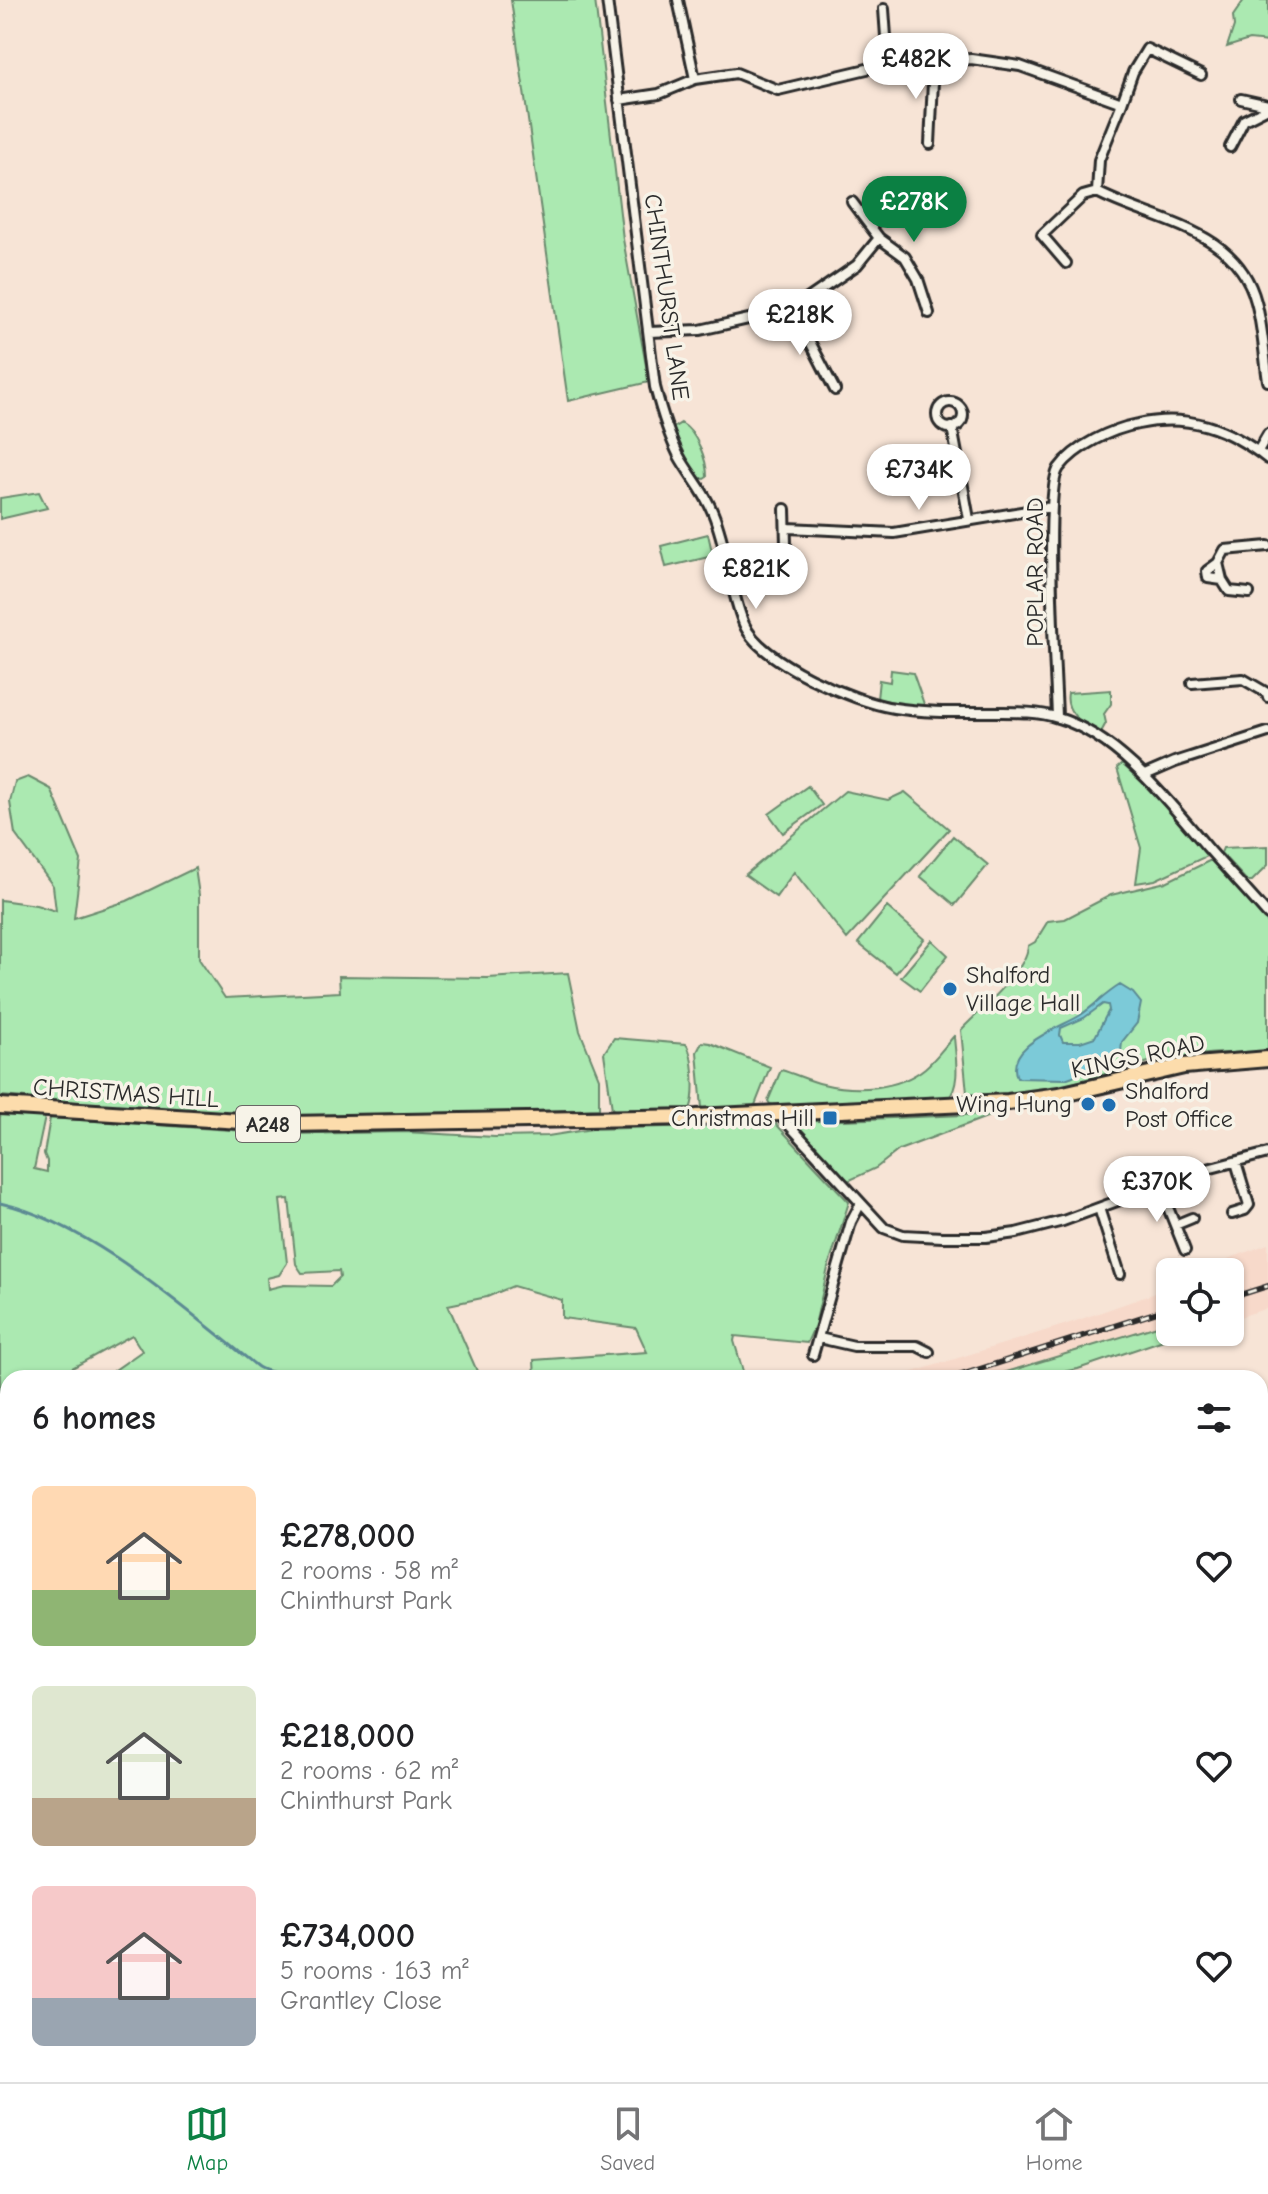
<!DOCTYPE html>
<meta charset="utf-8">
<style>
body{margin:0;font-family:"Comic Neue",sans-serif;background:#f2f2f2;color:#202124;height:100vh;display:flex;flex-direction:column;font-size:30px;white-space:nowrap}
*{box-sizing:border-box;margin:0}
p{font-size:26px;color:#757577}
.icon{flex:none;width:44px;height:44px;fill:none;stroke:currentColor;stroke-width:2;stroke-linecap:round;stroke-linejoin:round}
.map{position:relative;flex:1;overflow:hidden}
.side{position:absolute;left:0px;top:1370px;width:1268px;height:712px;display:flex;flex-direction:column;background:#fff;border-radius:24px 24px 0 0;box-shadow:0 2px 6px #0004}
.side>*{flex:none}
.fabs{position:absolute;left:1156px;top:1258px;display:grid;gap:16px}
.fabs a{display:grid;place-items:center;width:88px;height:88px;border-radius:12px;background:#fff;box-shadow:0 2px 6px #0004;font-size:40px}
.price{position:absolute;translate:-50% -68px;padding:0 18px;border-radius:28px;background:#fff;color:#222;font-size:26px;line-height:52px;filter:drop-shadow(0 2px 4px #0008)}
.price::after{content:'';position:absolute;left:50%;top:48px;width:24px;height:18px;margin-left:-12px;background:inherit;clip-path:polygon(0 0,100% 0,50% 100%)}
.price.on{background:#0b8043;color:#fff}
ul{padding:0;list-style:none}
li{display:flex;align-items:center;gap:24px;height:200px;padding:0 32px}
li span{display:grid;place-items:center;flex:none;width:224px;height:160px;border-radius:12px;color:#555}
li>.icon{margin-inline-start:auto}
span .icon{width:96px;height:96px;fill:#fffc;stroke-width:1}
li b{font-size:34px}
h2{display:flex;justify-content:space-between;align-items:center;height:96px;padding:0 32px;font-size:34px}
.menu{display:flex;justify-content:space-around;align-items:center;height:112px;border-top:2px solid #e0e0e0;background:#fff;font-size:22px;color:#757577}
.menu a{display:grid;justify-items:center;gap:4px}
.menu .on{color:#0b8043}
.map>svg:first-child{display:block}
.built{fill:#f7d9ca}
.green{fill:#abe9b1;stroke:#6b8a6e;stroke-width:2;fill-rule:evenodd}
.water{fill:#7bcad8;stroke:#5b8a93;stroke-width:2;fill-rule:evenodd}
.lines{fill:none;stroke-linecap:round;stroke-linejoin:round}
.stream{stroke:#5b8a93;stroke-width:3}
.minor-casing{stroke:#2b2b2b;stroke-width:14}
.primary-casing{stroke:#2b2b2b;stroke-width:20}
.minor{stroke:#f7f3e8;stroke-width:8}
.primary{stroke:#fcdcac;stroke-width:14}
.rail-casing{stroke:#2b2b2b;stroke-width:6}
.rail{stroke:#f7f3e8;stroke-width:3;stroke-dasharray:9;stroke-linecap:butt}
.poi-dot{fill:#1f6fb2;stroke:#f7f3e8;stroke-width:3}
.labels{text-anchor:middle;stroke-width:7;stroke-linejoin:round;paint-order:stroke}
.shield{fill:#f7f3e8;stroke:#686764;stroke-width:2}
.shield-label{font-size:22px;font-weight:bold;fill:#2b2b2b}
.street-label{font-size:24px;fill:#2b2b2b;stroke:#f7f3e8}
.poi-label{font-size:24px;fill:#2b2b2b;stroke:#f7f3e8;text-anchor:start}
</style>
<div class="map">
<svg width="1268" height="2082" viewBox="0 0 1268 2082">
<rect width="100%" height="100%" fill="#f7e4d6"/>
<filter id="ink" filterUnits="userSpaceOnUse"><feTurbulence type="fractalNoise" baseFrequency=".0125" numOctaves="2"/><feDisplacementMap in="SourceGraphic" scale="16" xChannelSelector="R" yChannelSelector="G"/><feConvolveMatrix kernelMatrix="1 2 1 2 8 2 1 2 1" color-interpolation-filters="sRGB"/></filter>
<g filter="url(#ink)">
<path class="built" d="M1268,1244V1308L1230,1320V1272H1224L1230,1270L1228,1259Z
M1170,1288V1332H1187L1078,1369L1030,1378H894L1067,1324Z"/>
<path class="green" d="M511,0H595L623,239L649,382L568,401Z
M1244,0H1268V42L1249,40L1227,47L1234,26L1233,16Z
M681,423C697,432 707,460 707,477L704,479L695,476L673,428Z
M39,492L47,508L0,519V498Z
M708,534L713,556L666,567L661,546Z
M891,670L913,673L925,707L877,699L879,680L890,682Z
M1111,690V704L1104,714L1106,723L1100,734C1084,724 1064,714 1068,693Z
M1122,764L1153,792L1209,855L1155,880L1136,883L1141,848L1117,768Z
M28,777L51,789L81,860L74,918L127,901L195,868L199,895V959L225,998L340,992L339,976L488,978L568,973L580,1031L599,1078V1109L312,1118L258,1116L0,1096V900L36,905L56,911L53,886L15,834L10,802L15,782Z
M808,786L822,805L783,833L769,814Z
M845,791L888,800L905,792L949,829L847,939L794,872L776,897L745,875Z
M953,836L988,865L955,905L920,876Z
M1268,846V865L1252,881H1247L1221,853L1223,848Z
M1214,860L1268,923V1052C1231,1053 1194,1053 1158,1060C1116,1068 1004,1111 967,1093L961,1030C979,1011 1027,971 1028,946L1035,942L1048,921L1065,919L1111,895L1166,882L1209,861Z
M887,907L924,939L896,973L858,943Z
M932,940L948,955L920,991L901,977Z
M954,1036C955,1055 962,1085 947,1100L779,1107L770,1104L768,1101L781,1070C796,1074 809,1081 823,1084C856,1092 898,1090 925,1068C936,1059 945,1046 954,1036Z
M614,1038L686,1044C694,1055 696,1097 690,1109L617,1111L612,1109L604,1053Z
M702,1042L710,1043L770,1067L755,1105L750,1108H702L697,1052Z
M0,1113L45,1117L34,1169L47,1172V1161L44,1154L50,1118L290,1134L404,1132L495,1137L548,1136L592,1129L776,1124L849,1202L828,1268L815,1325L807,1343L735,1336L734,1341L745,1378H535L534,1360L647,1352L636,1328L562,1318V1300L513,1286L487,1297L448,1305L480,1378H97L112,1372L142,1351L132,1335L54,1378H8V1575L0,1549ZM289,1199L296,1264L302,1273L339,1271L340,1277L331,1286L284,1285L268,1289L267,1278L279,1275L287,1263L280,1200Z
M990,1114L992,1115L899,1150L876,1168L848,1181L839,1178L794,1129V1122Z
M1170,1322V1332H1187L1078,1369L1030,1378H987Z
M8,1726V1915H0V1728Z
M1260,1762L1268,1765V2082H210L203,2077L182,2082H0V1927H8V2074H1260Z"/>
<path class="water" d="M1120,985L1133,993L1141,1003L1137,1023L1122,1042L1121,1052L1106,1064L1065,1079L1017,1078C1004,1046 1057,1029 1079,1016C1093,1007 1105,994 1120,985ZM1103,1004L1108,1005L1109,1010L1095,1037L1080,1042H1063L1060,1035L1061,1028L1084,1018Z"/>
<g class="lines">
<path class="stream" d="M0,1203C90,1223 186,1310 258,1367C270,1374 280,1372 289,1378
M1260,1767L1268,1770
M1260,1806L1268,1808
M0,2041L8,2039"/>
<defs>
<path id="minor" d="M607,0L655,387C661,410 668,434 679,456C690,476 704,490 713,513C728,549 729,588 744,624C759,662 855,702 894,708C926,713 959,712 991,712C1012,712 1037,711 1058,718C1118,736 1168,801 1207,847C1227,870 1248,892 1268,915
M678,0L695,79
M884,9L888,64
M1241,99L1268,105
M619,100L659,94L695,79L736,73L778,90L888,64L971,59L1020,66L1122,103L1099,160L1097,192
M1122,103L1133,72L1147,49L1201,75
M930,144L934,60
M1230,147L1244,120L1268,108
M1097,192C1154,222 1237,228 1256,302C1263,327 1264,355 1268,381
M852,202L879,238L905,257L918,279L929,313
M1066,263L1042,235L1083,196L1097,192
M793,309L835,390
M649,332L700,330L793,309L857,265L879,238
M937 415a13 13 0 1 1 26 0a13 13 0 1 1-26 0Z
M952,427L969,519
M1258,451L1268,434
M785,509L786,544
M788,528L894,533L1051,507
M1218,563L1222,580L1208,578L1207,571L1218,563L1225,550L1268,546
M1222,580L1229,591L1249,593
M1192,683L1243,679L1267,693L1268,697
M1057,717C1056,679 1043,489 1059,468C1075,446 1112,429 1138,424C1188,413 1228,428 1268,459
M1145,775L1175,762L1268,732
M778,1113L884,1228L903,1235L942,1237H986L1016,1233L1063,1221L1196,1172L1268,1153
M1159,1185L1185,1250
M1099,1208L1120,1274
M1232,1214L1245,1210L1249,1205L1236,1162
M1175,1225L1192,1218
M819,1338L854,1346H917L929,1352
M813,1355L851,1222L861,1203
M1260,1418L1268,1416
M1260,1545L1268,1549
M0,1920H8
M251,2074L260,2082"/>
<path id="primary" d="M0,1106L288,1124L696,1117L1008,1102L1059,1095L1184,1066L1268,1059"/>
</defs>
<use href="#minor" class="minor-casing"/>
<use href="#primary" class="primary-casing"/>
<use href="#minor" class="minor"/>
<use href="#primary" class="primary"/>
<defs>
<path id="rail" d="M1230,1298L1268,1286
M952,1378L1170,1308
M0,1665L8,1663"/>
</defs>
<use href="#rail" class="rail-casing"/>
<use href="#rail" class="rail"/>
</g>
</g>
<g class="poi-dot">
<circle cx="950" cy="989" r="8"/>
<circle cx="1088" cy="1104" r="8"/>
<circle cx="1109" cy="1105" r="8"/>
<rect x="822" y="1110" width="16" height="16" rx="4"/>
</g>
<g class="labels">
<rect class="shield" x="236" y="1106" width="64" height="36" rx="6"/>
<g class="shield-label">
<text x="268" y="1132">A248</text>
</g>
<g class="street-label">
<text transform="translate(667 297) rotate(82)" y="8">CHINTHURST LANE</text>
<text transform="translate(1035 572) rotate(-90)" y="8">POPLAR ROAD</text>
<text transform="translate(1138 1056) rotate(-12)" y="8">KINGS ROAD</text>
<text transform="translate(126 1093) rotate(4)" y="8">CHRISTMAS HILL</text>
</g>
<g class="poi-label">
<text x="966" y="983">Shalford<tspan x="966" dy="28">Village Hall</tspan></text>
<text x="1125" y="1099">Shalford<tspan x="1125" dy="28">Post Office</tspan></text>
<text x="1072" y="1112" text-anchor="end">Wing Hung</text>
<text x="814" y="1126" text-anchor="end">Christmas Hill</text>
</g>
</g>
</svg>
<div class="fabs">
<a><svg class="icon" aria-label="locate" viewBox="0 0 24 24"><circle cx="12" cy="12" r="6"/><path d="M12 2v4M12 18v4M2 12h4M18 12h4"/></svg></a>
</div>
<b class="price" style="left:916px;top:101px">£482K</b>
<b class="price on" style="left:914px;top:244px">£278K</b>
<b class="price" style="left:800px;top:357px">£218K</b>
<b class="price" style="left:919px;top:512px">£734K</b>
<b class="price" style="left:756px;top:611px">£821K</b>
<b class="price" style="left:1157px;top:1224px">£370K</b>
<section class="side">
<h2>6 homes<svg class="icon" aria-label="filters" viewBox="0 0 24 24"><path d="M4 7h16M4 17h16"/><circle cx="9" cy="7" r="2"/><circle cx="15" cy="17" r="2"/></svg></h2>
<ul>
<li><span style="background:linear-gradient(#ffd9b3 65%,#8fb573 0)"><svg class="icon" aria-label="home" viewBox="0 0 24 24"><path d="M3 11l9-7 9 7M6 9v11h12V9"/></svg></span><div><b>£278,000</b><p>2 rooms · 58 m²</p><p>Chinthurst Park</p></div><svg class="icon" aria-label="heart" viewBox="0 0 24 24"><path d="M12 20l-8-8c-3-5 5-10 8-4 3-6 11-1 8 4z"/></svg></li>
<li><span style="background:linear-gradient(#dfe7d0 70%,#b9a48a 0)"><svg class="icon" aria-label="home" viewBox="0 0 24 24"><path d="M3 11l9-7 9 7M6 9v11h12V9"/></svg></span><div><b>£218,000</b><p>2 rooms · 62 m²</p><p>Chinthurst Park</p></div><svg class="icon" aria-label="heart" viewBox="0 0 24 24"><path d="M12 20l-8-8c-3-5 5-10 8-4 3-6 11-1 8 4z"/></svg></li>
<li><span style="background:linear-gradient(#f6c9c9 70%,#9aa5b1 0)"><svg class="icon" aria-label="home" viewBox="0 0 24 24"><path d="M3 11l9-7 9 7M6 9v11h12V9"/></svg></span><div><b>£734,000</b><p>5 rooms · 163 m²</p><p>Grantley Close</p></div><svg class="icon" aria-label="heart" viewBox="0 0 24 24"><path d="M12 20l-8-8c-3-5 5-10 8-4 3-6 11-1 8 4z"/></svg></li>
</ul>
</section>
</div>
<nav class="menu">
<a class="on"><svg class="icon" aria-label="map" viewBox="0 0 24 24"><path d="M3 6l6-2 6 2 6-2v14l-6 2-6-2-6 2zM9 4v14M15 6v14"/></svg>Map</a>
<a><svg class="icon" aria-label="saved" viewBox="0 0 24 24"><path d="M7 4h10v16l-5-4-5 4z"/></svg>Saved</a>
<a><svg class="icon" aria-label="home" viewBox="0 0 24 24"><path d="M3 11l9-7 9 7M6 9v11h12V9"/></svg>Home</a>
</nav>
